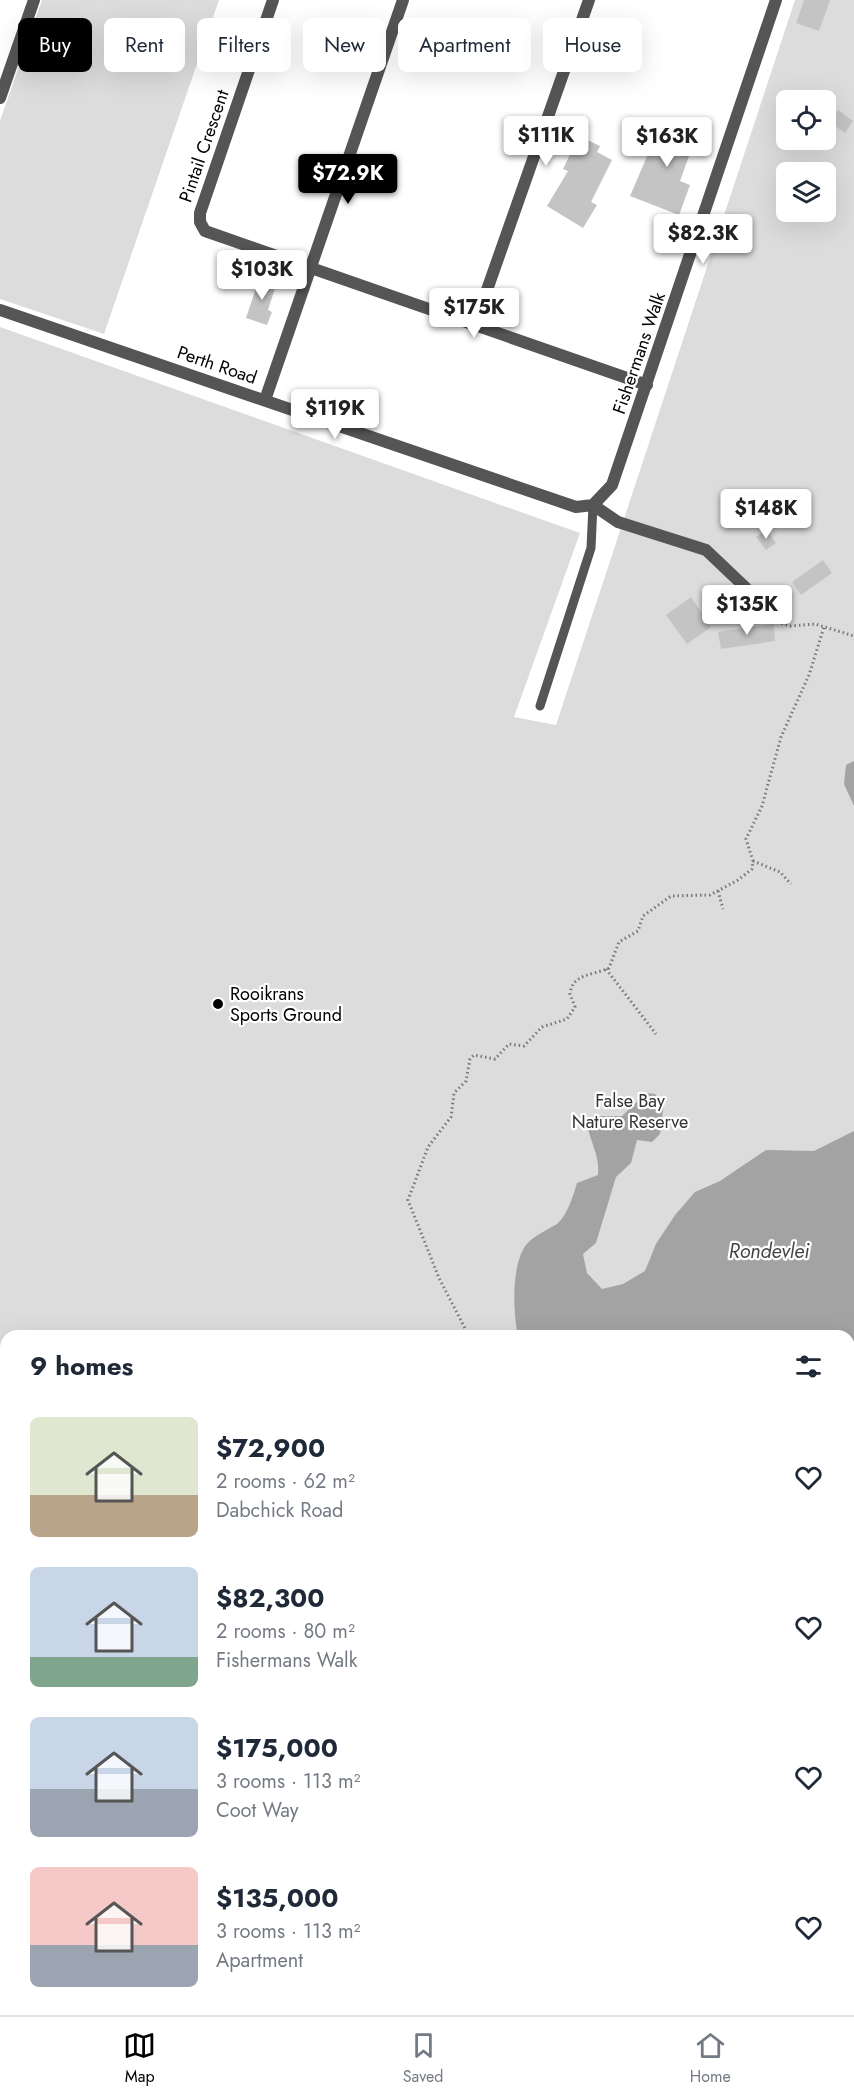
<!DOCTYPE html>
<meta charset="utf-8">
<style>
body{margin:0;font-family:Jost,sans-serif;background:#f6f6f7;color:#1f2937;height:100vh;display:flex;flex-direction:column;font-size:22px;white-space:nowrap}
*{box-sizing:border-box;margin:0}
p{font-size:20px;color:#747a83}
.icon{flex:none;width:33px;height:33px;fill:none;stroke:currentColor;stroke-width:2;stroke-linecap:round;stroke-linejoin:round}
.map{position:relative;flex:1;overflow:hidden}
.panel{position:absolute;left:0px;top:1330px;width:855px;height:686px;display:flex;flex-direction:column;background:#fff;border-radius:18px 18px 0 0;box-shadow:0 6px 24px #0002}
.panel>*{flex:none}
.guide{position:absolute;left:18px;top:18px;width:819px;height:54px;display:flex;gap:12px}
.fabs{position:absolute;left:776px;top:90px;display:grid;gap:12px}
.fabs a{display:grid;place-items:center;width:60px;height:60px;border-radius:9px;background:#fff;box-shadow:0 6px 24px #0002;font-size:30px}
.price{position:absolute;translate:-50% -51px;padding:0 14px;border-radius:6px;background:#fff;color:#222;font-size:20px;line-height:39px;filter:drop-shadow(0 2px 3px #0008)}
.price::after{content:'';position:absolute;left:50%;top:36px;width:18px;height:14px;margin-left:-9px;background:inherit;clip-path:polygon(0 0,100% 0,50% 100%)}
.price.selected{background:#000;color:#fff}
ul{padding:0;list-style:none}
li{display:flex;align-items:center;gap:18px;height:150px;padding:0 30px}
li span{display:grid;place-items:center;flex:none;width:168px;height:120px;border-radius:9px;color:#555}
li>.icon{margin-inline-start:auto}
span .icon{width:72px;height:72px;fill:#fffc;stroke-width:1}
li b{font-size:26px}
h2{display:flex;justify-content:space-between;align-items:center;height:72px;padding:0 30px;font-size:26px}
.pill{padding:0 21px;border-radius:9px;background:#fff;box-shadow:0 6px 24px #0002;font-size:21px;line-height:54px}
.pill.selected{background:#000;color:#fff}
.tab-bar{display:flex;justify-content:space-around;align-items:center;height:84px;border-top:2px solid #e0e1e3;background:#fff;font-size:16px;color:#747a83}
.tab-bar a{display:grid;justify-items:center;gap:3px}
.tab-bar .selected{color:#000}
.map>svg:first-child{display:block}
.green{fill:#dcdcdc;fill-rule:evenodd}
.water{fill:#a3a3a3}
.building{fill:#c4c4c4}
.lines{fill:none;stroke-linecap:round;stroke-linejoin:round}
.path{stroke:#777;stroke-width:3;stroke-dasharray:1.5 3;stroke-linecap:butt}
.lane{stroke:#555;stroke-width:9}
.street{stroke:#555;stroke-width:12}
.poi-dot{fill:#000;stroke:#fff;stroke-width:2}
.labels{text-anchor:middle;stroke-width:4.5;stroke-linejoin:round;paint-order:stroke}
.street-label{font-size:18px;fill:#000;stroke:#fff}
.poi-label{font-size:18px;fill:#000;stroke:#fff;text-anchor:start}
.park-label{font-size:18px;fill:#333;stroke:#fff}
.water-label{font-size:20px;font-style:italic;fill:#444;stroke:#fff}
</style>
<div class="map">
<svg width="854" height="2015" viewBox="0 0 854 2015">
<rect width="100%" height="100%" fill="#fff"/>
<path class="green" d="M42,0H219L104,334L0,299V121Z
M795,0H854V2015H0V327L580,533L514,717L556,725ZM786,100H825V140H786ZM786,172H825V212H786ZM6,1336H849V2010H6Z"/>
<path class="water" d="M854,761V806L844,784L846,765Z
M646,1093L655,1094L664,1103L660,1134L652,1142L637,1140L631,1163L616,1177L596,1243L583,1254L587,1273L602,1289L623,1284L645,1271L656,1244L675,1215L695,1192L720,1181L766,1150L814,1151L854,1131V1434L849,1435V1336H518C513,1313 511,1265 526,1245C533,1236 547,1230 557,1224C568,1214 573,1196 577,1183L598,1175C600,1157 591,1143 587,1125L594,1116H622Z
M6,1702V2010H262L263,2015H0V1706Z
M849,1774H854V2015H416L424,2010H849Z"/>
<path class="building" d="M804,0H830L819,31L796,23Z
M838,110L853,121L845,133L830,122Z
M663,119L704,135L699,147L693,145L680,181L690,185L679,215L630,196Z
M579,136L600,146L597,152L612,160L591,202L597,205L583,228L547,206L568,171L563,169Z
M260,276L277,282L268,310L272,312L267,325L246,318Z
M766,530L776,543L766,550L756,537Z
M823,560L832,573L801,595L792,582Z
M691,597L711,627L687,644L666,615Z
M774,624L775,641L721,649L718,632Z"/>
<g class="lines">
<path class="path" d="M753,596L766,615L778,622L790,626L815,624L854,636
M753,861L780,872L791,884
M718,891L723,909
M606,969L656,1034
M469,1336L439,1278L408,1200L428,1147L451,1117L454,1093L466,1081L470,1059L474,1055L495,1059L509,1044L524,1046L542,1027L567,1019L575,1007L570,994C572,973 595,975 609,968L619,942L638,931L643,916L671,896L710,895L738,880L752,869L753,861L746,839L762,806L781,737L809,675L824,627"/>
<path class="lane" d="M540,706L591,548L593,505"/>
<path class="street" d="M273,0L200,213V222L205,231L647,385
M0,98L34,0
M0,310L576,507L593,505
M475,324L589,0
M265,400L403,0
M593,505L612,485L776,0
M593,505L618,522L706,550L746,588"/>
</g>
<circle class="poi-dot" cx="218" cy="1004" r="6"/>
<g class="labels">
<g class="street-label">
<text transform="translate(204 146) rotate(-71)" y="6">Pintail Crescent</text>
<text transform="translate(639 353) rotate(-71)" y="6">Fishermans Walk</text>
<text transform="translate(217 365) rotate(19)" y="6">Perth Road</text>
</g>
<g class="poi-label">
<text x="230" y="1000">Rooikrans<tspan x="230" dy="21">Sports Ground</tspan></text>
</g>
<g class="park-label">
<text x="630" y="1107">False Bay<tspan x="630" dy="21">Nature Reserve</tspan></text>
</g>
<g class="water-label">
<text x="769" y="1258">Rondevlei</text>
</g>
</g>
</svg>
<div class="fabs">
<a><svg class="icon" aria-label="locate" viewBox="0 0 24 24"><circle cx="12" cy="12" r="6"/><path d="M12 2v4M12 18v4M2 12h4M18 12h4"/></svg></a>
<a><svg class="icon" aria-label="layers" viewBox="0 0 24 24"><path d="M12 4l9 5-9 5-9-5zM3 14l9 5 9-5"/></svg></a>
</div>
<b class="price" style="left:546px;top:167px">$111K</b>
<b class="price" style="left:667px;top:168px">$163K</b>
<b class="price selected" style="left:348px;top:205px">$72.9K</b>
<b class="price" style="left:703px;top:265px">$82.3K</b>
<b class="price" style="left:262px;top:301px">$103K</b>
<b class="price" style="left:474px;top:339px">$175K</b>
<b class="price" style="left:335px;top:440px">$119K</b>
<b class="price" style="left:766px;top:540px">$148K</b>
<b class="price" style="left:747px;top:636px">$135K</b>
<div class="guide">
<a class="pill selected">Buy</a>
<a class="pill">Rent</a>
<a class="pill">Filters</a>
<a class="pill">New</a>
<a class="pill">Apartment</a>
<a class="pill">House</a>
</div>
<section class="panel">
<h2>9 homes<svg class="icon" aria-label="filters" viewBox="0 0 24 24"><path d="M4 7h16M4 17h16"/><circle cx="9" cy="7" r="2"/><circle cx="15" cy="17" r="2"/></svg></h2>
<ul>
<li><span style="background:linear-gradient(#dfe7d0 65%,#b9a48a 0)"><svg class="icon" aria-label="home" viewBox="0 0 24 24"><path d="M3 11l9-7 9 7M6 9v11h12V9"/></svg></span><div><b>$72,900</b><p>2 rooms · 62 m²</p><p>Dabchick Road</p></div><svg class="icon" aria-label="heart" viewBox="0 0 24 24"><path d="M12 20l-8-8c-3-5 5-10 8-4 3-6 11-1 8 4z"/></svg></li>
<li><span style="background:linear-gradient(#c9d6e8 75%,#7fa58c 0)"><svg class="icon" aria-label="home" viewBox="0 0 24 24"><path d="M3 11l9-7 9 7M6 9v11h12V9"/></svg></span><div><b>$82,300</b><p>2 rooms · 80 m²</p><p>Fishermans Walk</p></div><svg class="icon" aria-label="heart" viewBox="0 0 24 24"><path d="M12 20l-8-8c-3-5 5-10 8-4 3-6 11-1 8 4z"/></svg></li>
<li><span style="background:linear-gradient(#c9d6e8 60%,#9aa5b1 0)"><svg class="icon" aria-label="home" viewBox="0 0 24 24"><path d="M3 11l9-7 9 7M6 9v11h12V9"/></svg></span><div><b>$175,000</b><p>3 rooms · 113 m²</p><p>Coot Way</p></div><svg class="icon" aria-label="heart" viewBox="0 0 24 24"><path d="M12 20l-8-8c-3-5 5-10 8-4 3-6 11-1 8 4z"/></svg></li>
<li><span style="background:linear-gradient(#f6c9c9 65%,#9aa5b1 0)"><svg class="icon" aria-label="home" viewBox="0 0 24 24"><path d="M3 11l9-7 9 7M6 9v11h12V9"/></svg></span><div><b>$135,000</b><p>3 rooms · 113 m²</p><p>Apartment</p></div><svg class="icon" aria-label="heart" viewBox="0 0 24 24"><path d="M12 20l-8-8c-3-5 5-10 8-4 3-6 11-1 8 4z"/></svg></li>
</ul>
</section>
</div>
<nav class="tab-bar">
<a class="selected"><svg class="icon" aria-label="map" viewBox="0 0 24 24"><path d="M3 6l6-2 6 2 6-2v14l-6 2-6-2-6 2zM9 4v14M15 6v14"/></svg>Map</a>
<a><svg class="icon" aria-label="saved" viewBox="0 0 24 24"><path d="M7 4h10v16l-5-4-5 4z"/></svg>Saved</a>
<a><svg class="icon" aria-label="home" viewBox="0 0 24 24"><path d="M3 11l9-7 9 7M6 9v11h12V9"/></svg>Home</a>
</nav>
